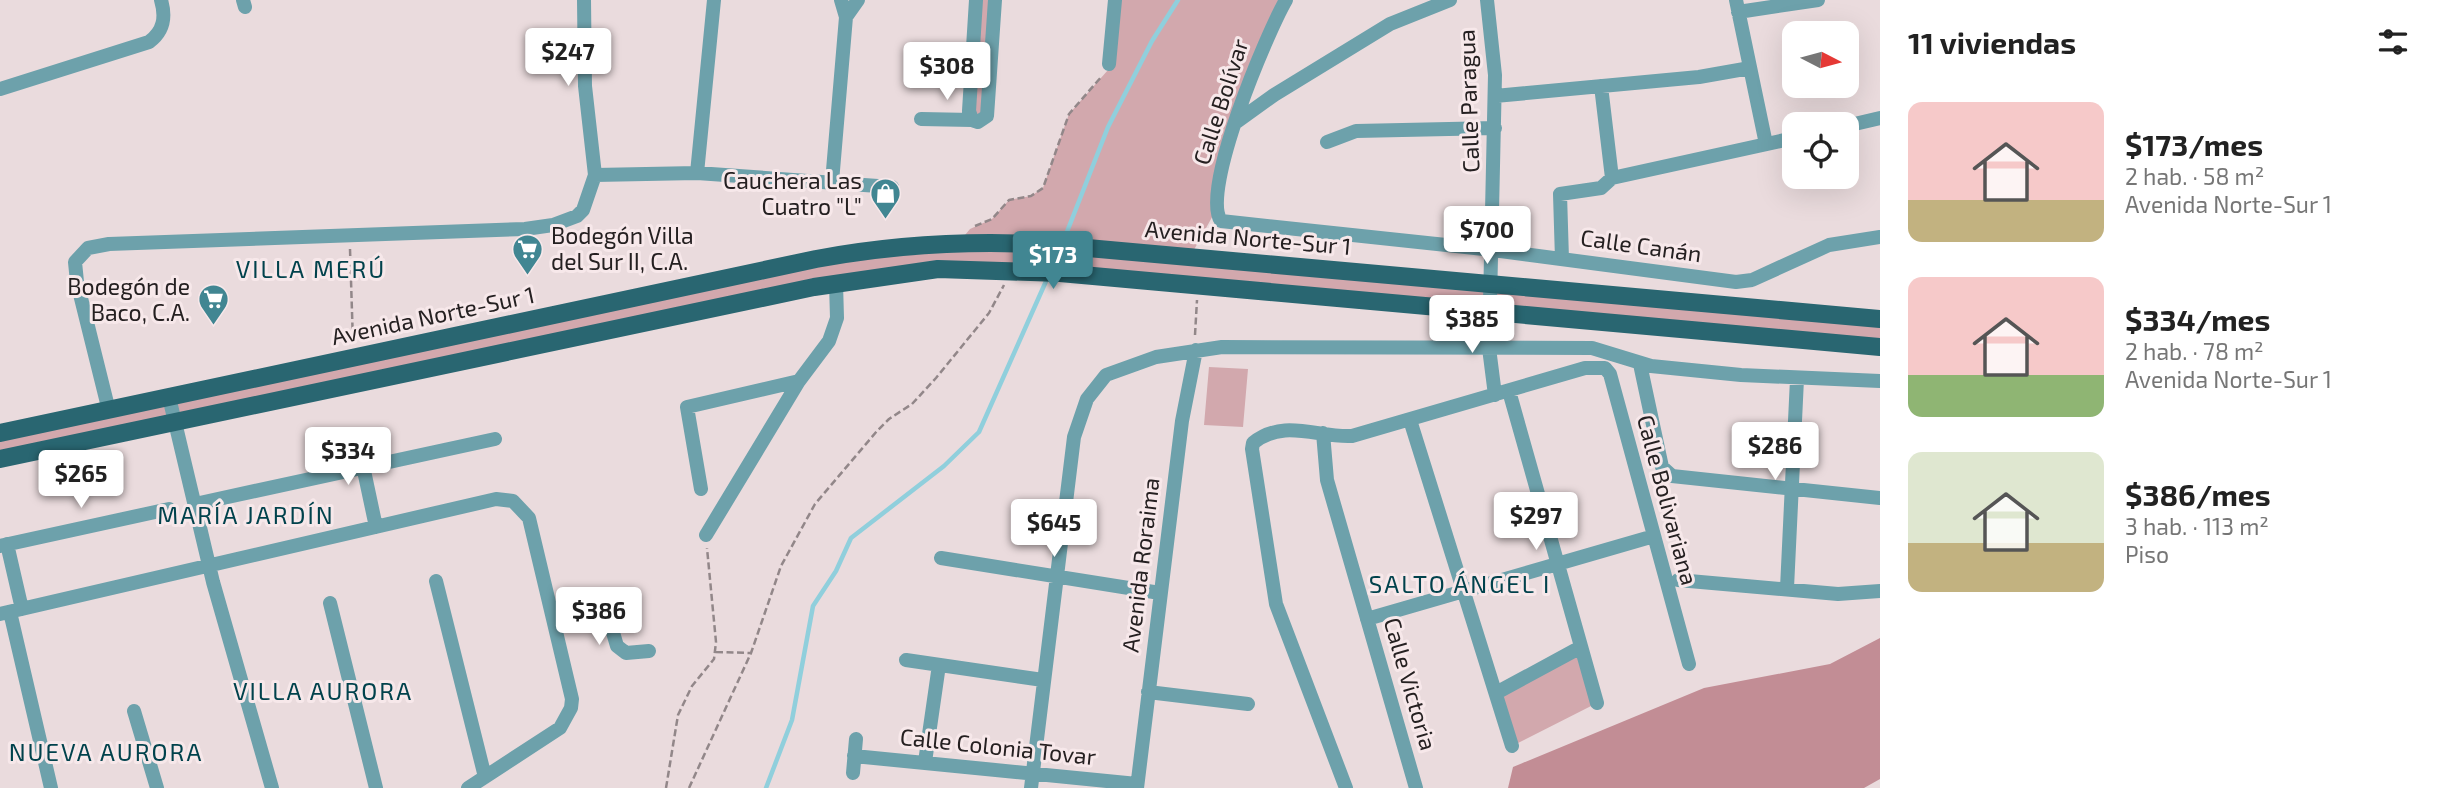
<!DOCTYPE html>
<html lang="es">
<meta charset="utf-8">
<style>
body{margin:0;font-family:"Exo 2",sans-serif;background:#f2f2f2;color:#222;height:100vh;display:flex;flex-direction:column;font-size:26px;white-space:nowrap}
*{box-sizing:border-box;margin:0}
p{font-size:23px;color:#767676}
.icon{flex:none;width:38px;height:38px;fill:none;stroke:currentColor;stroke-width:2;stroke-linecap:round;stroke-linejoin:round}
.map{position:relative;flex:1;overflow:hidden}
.drawer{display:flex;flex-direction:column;background:#fff;width:560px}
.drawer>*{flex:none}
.needle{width:46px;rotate:96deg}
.tools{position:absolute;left:1782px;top:21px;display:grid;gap:14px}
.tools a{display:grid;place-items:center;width:77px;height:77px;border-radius:14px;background:#fff;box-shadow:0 7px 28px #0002;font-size:35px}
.price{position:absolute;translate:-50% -60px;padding:0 16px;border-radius:7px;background:#fff;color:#222;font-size:23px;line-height:46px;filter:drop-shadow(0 2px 4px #0008)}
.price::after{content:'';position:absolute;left:50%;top:42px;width:21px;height:16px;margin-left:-10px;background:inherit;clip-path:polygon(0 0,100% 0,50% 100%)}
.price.selected{background:#418692;color:#fff}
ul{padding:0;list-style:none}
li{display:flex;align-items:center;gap:21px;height:175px;padding:0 28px}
li span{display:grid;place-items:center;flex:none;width:196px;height:140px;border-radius:14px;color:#555}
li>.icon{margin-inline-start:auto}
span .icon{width:84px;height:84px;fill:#fffc;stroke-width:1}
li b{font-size:30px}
h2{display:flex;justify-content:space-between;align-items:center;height:84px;padding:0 28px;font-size:30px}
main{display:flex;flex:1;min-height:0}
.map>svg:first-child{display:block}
.green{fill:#d2a8ad}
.forest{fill:#c28d95}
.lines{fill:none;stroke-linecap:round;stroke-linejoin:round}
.stream{stroke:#90cfdc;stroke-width:4.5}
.path{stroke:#928789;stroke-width:2.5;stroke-dasharray:7 3.5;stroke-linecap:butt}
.minor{stroke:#6da1ab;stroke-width:14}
.major{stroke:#296671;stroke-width:18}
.labels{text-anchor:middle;stroke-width:6;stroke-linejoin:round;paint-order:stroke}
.street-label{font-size:23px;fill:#252021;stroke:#f7e8ea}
.poi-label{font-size:23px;fill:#252021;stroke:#f7e8ea;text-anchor:end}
.neighbourhood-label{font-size:24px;letter-spacing:2px;fill:#01424c;stroke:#f7e8ea}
</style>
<main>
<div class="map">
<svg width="1880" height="788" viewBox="0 0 1880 788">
<rect width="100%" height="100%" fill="#eadbdd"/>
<path class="green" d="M976,0H995L987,116L972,120Z
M1115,0H1286L1262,45L1216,210L1190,257L1880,319V347L938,269L0,459V433L965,235L970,229L992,219L1009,200L1031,196L1043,188L1069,114L1108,70Z
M1209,367L1248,369L1243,427L1204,425Z
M1581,647L1597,703L1512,746L1496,693Z"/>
<path class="forest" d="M1880,638V779L1864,788H1508L1513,767L1704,688L1830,664Z"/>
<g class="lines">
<path class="stream" d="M1063,242L1108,127L1152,41L1178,0
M1052,267L1059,250
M766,788L792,720L813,606L836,571L851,538L944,466L979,432L1047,279"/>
<path class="path" d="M975,226L992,219L1009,200L1031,196L1043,188L1069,114L1102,76
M350,249L353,343
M1195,335L1197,300
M716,652L751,653
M666,788L678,715L692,686L714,659L716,642L707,548
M689,788L751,653L781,566L815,504L877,431L889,419L912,404L936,378L989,313L1004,285"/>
<path class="minor" d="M243,0L245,7
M976,0L969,111L972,120L978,122L987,116L995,0
M1286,0C1267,33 1200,191 1221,221L1493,250L1736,282L1752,280L1829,245L1880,237
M1487,0L1495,75L1489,348L1495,395
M1736,0L1766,144
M1738,12L1818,0
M846,17L858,0
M1109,64L1115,0
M1601,86L1612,178
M0,89L149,42C164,31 166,17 161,0
M1495,96L1699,77L1750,68
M921,119L972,120
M1235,123L1274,95L1390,24L1450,0
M1846,126L1880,118
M1327,142L1356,131L1495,128
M697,173L714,0
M595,175L697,173L892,187
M1612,178L1794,138
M832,182L846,17L841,0
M1562,259L1560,194L1601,188L1612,178
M1640,364L1662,467L1672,476L1880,498
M1509,391L1597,703
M169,397L213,582L272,788
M109,411L77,282L75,262L88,248L109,244L525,229L553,225L577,216L583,210L595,175L585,86L584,0
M1410,420L1512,746
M1323,433L1327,480L1416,788
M363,466L376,527
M701,489L687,407L799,381
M195,504L495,439
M706,535L799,381L829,341L837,318L836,283
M7,544L22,609
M0,546L169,509
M941,558L1160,593
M1678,580L1838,594L1880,591
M436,581L485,777
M1787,588L1797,379
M330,603L376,788
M551,610L604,602L617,646L626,653L649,651
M10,612L51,788
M0,614L496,499L513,501L529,518L572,699L571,708L560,728L468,788
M1367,619L1654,536
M906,660L1043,680
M1148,692L1248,704
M1496,693L1581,647
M134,711L157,788
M854,756L1137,784
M925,762L939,665
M853,773L856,739
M1031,788L1074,437L1087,399L1106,375L1156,357L1222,347L1592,348L1651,366L1741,375L1880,381
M1137,788L1182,421L1196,350
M1346,788L1276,604L1252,449L1253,443C1284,418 1318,438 1352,436L1585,368H1605L1610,374L1689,664"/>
<path class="major" d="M0,433L816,259C896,244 973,240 1054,245L1880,319
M0,459L814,287L938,269L1060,273L1880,347"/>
</g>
<defs>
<symbol id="shop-pin" viewBox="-11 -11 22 30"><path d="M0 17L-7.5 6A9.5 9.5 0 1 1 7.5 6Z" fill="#418692" stroke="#f7e8ea"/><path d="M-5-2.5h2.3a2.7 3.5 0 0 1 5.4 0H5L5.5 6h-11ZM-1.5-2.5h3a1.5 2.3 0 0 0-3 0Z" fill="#fff"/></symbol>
<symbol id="supermarket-pin" viewBox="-11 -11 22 30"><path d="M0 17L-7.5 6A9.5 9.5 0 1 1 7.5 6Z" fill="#418692" stroke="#f7e8ea"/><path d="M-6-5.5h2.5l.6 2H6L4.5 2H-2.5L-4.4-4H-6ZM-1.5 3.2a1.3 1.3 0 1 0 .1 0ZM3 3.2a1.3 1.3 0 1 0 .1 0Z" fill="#fff"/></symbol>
</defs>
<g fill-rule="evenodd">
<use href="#shop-pin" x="868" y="176" width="35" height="47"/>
<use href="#supermarket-pin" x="510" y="232" width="35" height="47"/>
<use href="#supermarket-pin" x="196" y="282" width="35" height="47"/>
</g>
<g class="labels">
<g class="street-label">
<text transform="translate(1469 101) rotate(-92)" y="8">Calle Paragua</text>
<text transform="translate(1221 102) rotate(-72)" y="8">Calle Bolívar</text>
<text transform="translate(1248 238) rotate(5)" y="8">Avenida Norte-Sur 1</text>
<text transform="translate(1641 246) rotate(8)" y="8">Calle Canán</text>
<text transform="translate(433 316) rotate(-12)" y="8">Avenida Norte-Sur 1</text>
<text transform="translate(1667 500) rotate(75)" y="8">Calle Bolivariana</text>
<text transform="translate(1141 565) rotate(-83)" y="8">Avenida Roraima</text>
<text transform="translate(1410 684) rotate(74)" y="8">Calle Victoria</text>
<text transform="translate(998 747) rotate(6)" y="8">Calle Colonia Tovar</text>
</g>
<g class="poi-label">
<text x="862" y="189">Cauchera Las<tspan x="862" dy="26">Cuatro "L"</tspan></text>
<text x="551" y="244" text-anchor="start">Bodegón Villa<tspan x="551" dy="26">del Sur II, C.A.</tspan></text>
<text x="190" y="295">Bodegón de<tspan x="190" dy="26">Baco, C.A.</tspan></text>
</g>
<g class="neighbourhood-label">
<text x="311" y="278">VILLA MERÚ</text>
<text x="246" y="524">MARÍA JARDÍN</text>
<text x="1460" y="593">SALTO ÁNGEL I</text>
<text x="323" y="700">VILLA AURORA</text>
<text x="106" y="761">NUEVA AURORA</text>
</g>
</g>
</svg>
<div class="tools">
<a><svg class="needle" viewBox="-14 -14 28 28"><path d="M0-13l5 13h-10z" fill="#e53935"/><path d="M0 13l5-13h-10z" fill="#767676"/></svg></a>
<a><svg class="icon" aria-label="locate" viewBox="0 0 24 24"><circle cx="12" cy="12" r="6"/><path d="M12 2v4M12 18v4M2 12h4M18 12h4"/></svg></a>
</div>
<b class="price" style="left:568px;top:88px">$247</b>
<b class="price" style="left:947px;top:102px">$308</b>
<b class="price" style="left:1487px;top:266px">$700</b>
<b class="price selected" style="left:1053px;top:291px">$173</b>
<b class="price" style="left:1472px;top:355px">$385</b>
<b class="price" style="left:1775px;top:482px">$286</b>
<b class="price" style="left:348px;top:487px">$334</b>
<b class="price" style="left:81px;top:510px">$265</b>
<b class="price" style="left:1536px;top:552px">$297</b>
<b class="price" style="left:1054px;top:559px">$645</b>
<b class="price" style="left:599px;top:647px">$386</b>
</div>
<section class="drawer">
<h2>11 viviendas<svg class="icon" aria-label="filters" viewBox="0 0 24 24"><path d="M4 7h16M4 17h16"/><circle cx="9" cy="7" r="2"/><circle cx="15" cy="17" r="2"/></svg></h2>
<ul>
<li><span style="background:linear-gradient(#f6c9c9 70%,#c2b280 0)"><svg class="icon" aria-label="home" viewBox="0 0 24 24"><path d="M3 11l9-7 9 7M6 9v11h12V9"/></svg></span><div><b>$173/mes</b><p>2 hab. · 58 m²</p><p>Avenida Norte-Sur 1</p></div></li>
<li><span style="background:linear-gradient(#f6c9c9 70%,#8fb573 0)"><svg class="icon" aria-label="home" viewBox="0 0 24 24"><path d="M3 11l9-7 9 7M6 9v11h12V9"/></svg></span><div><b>$334/mes</b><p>2 hab. · 78 m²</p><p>Avenida Norte-Sur 1</p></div></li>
<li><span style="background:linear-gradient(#dfe7d0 65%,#c2b280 0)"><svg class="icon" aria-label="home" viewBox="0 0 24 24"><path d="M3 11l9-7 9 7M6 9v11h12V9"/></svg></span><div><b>$386/mes</b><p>3 hab. · 113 m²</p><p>Piso</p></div></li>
</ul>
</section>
</main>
